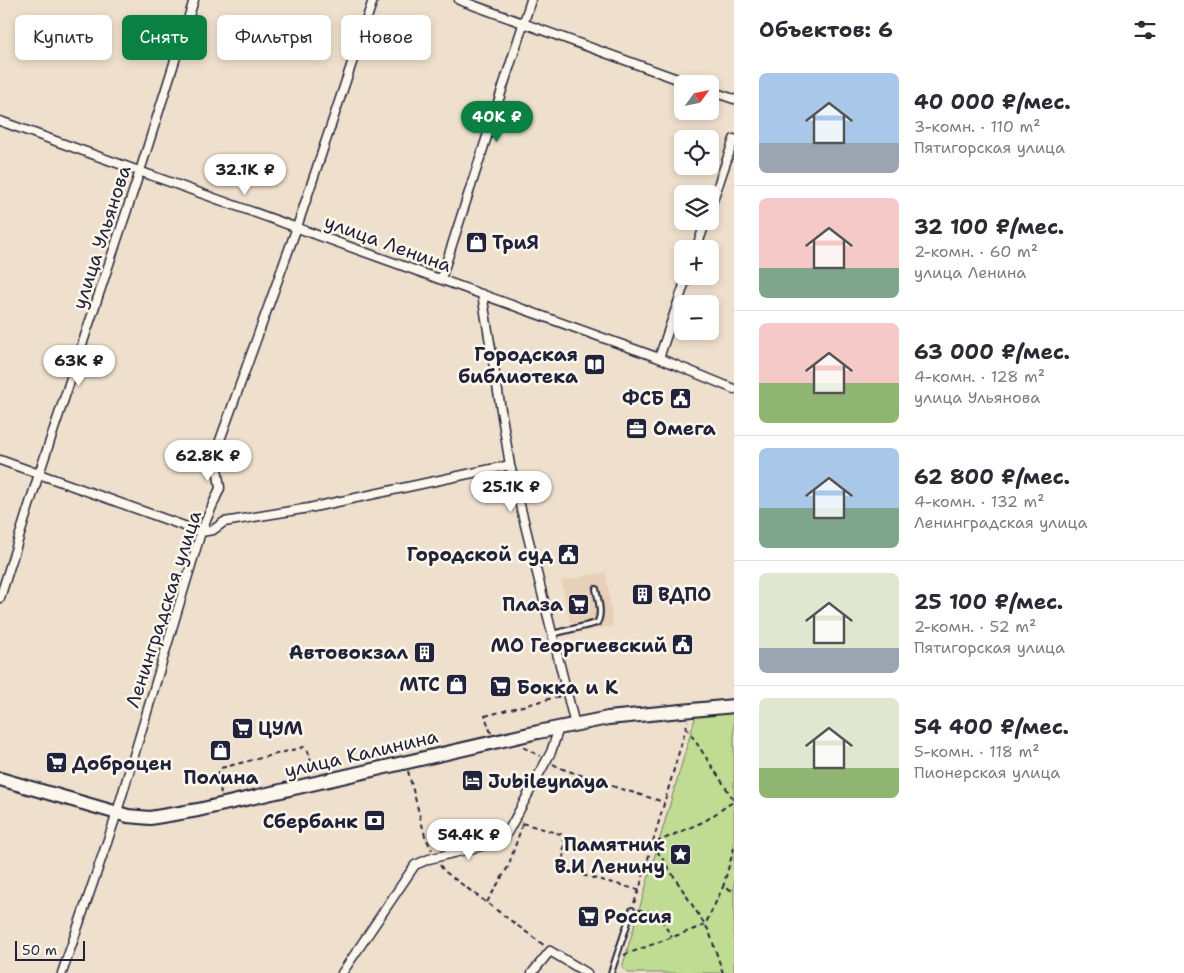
<!DOCTYPE html>
<html lang="ru">
<meta charset="utf-8">
<style>
body{margin:0;font-family:"Shantell Sans",sans-serif;background:#f2f2f3;color:#2b2b33;height:100vh;display:flex;flex-direction:column;font-size:19px;white-space:nowrap}
*{box-sizing:border-box;margin:0}
p{font-size:16px;color:#7c7c81}
.icon{flex:none;width:28px;height:28px;fill:none;stroke:currentColor;stroke-width:2;stroke-linecap:round;stroke-linejoin:round}
.map{position:relative;flex:1;overflow:hidden}
.drawer{display:flex;flex-direction:column;background:#fff;width:450px}
.drawer>*{flex:none}
.guide{position:absolute;left:15px;top:15px;width:475px;height:45px;display:flex;gap:10px}
.needle{width:32px;rotate:57deg}
.tools{position:absolute;left:674px;top:75px;display:grid;gap:10px}
.tools a{display:grid;place-items:center;width:45px;height:45px;border-radius:8px;background:#fff;box-shadow:0 2px 8px #0003;font-size:25px}
.scale{position:absolute;left:15px;bottom:12px;width:70px;box-sizing:border-box;padding-left:5px;border:2px solid #22223b;border-top:0;font-size:14px;line-height:18px;white-space:nowrap;color:#22223b;-webkit-text-stroke:4px #fbf7ec;paint-order:stroke}
.price{position:absolute;translate:-50% -42px;padding:0 11px;border-radius:18px;background:#fff;color:#222;font-size:16px;line-height:32px;filter:drop-shadow(0 1px 2px #0008)}
.price::after{content:'';position:absolute;left:50%;top:30px;width:15px;height:11px;margin-left:-8px;background:inherit;clip-path:polygon(0 0,100% 0,50% 100%)}
.price.selected{background:#0b8043;color:#fff}
ul{padding:0;list-style:none}
li{display:flex;align-items:center;gap:15px;height:125px;padding:0 25px}
li+li{border-top:1px solid #e1e1e2}
li span{display:grid;place-items:center;flex:none;width:140px;height:100px;border-radius:8px;color:#555}
li>.icon{margin-inline-start:auto}
span .icon{width:60px;height:60px;fill:#fffc;stroke-width:1}
li b{font-size:21px}
h2{display:flex;justify-content:space-between;align-items:center;height:60px;padding:0 25px;font-size:21px}
.pill{padding:0 18px;border-radius:8px;background:#fff;box-shadow:0 2px 8px #0003;font-size:18px;line-height:45px}
.pill.selected{background:#0b8043;color:#fff}
main{display:flex;flex:1;min-height:0}
.map>svg:first-child{display:block}
.built{fill:#e7d0b7}
.green{fill:#c0db92;stroke:#717e66}
.lines{fill:none;stroke-linecap:round;stroke-linejoin:round}
.lane-casing{stroke:#22223b;stroke-width:8}
.street-casing{stroke:#22223b;stroke-width:11}
.primary-casing{stroke:#22223b;stroke-width:16}
.path{stroke:#22223b;stroke-width:2;stroke-dasharray:5 4;stroke-linecap:butt}
.lane{stroke:#fbf7ec;stroke-width:4}
.street{stroke:#fbf7ec;stroke-width:8}
.primary{stroke:#fbf7ec;stroke-width:12}
.labels{text-anchor:middle;stroke-width:5;stroke-linejoin:round;paint-order:stroke}
.street-label{font-size:19px;fill:#22223b;stroke:#fbf7ec}
.poi-label{font-size:19px;font-weight:bold;fill:#22223b;stroke:#fbf7ec;text-anchor:end}
</style>
<main>
<div class="map">
<svg width="734" height="973" viewBox="0 0 734 973">
<rect width="100%" height="100%" fill="#efe0cd"/>
<filter id="ink" filterUnits="userSpaceOnUse"><feTurbulence type="fractalNoise" baseFrequency=".02" numOctaves="2"/><feDisplacementMap in="SourceGraphic" scale="10" xChannelSelector="R" yChannelSelector="G"/><feConvolveMatrix kernelMatrix="1 2 1 2 8 2 1 2 1" color-interpolation-filters="sRGB"/></filter>
<g filter="url(#ink)">
<path class="built" d="M606,572L613,626L576,633L574,622H570L561,581Z"/>
<path class="green" d="M734,713V973H629L622,968L696,715Z"/>
<g class="lines">
<defs>
<path id="lane" d="M552,634L597,623C603,614 598,599 596,589
M611,973L632,910"/>
<path id="street" d="M459,0L691,84
M710,91L734,99
M0,121L659,358L734,389
M710,209L734,139
M696,249L706,221
M441,279L531,0
M482,294L510,465L575,725
M659,358L687,276
M0,460L201,532L213,530L224,522L309,508L510,465
M0,598L39,474L140,171L194,0
M62,973L114,822L201,532L220,488L215,454L297,227L373,0
M342,973L415,865L429,859L498,842L505,837L551,752L559,728
M532,973L550,951L587,973"/>
<path id="primary" d="M0,779L128,816L150,818L198,810L538,732L608,718L734,706"/>
</defs>
<use href="#lane" class="lane-casing"/>
<use href="#street" class="street-casing"/>
<use href="#primary" class="primary-casing"/>
<path class="path" d="M686,727L734,800
M491,733L485,716L560,696
M523,747L540,756
M553,764L560,768L618,788L664,802
M408,771L425,836L432,850
M221,794L218,774L221,768L304,747L308,751L314,773
M522,823L564,835L563,870L639,890L688,721
M734,848L723,887L734,891
M440,865L444,871L545,946
M487,902L508,867L523,823
M634,903L639,890
M638,910L656,912L672,937
M624,955L705,925L723,887
M723,973L709,931L664,861L652,844L705,821L734,801"/>
<use href="#lane" class="lane"/>
<use href="#street" class="street"/>
<use href="#primary" class="primary"/>
</g>
</g>
<defs>
<symbol id="shop-square" viewBox="-11 -11 22 22"><rect x="-9" y="-9" width="18" height="18" rx="4" fill="#22223b" stroke="#fbf7ec"/><path d="M-5-2.5h2.3a2.7 3.5 0 0 1 5.4 0H5L5.5 6h-11ZM-1.5-2.5h3a1.5 2.3 0 0 0-3 0Z" fill="#fff"/></symbol>
<symbol id="library-square" viewBox="-11 -11 22 22"><rect x="-9" y="-9" width="18" height="18" rx="4" fill="#22223b" stroke="#fbf7ec"/><path d="M-6-4Q-3-5.5-.7-3.5V5Q-3 3-6 4ZM6-4Q3-5.5 .7-3.5V5Q3 3 6 4Z" fill="#fff"/></symbol>
<symbol id="civic-square" viewBox="-11 -11 22 22"><rect x="-9" y="-9" width="18" height="18" rx="4" fill="#22223b" stroke="#fbf7ec"/><path d="M-.6-6.5H3V-4.5H.6V-3L4-1V1h2V6H-6V1h2V-1L-.6-3ZM-1.2 2.5V6h2.4V2.5Z" fill="#fff"/></symbol>
<symbol id="office-square" viewBox="-11 -11 22 22"><rect x="-9" y="-9" width="18" height="18" rx="4" fill="#22223b" stroke="#fbf7ec"/><path d="M-6-3h4V-5.5h4V-3h4V5H-6ZM-1-4.5V-3h2v-1.5ZM-6 0V1H6V0Z" fill="#fff"/></symbol>
<symbol id="building-square" viewBox="-11 -11 22 22"><rect x="-9" y="-9" width="18" height="18" rx="4" fill="#22223b" stroke="#fbf7ec"/><path d="M-4-6H4V6H1V3H-1V6H-4ZM-2.5-4.3h1.7v1.8h-1.7ZM.8-4.3h1.7v1.8H.8ZM-2.5-1h1.7V.8h-1.7ZM.8-1h1.7V.8H.8Z" fill="#fff"/></symbol>
<symbol id="supermarket-square" viewBox="-11 -11 22 22"><rect x="-9" y="-9" width="18" height="18" rx="4" fill="#22223b" stroke="#fbf7ec"/><path d="M-6-5.5h2.5l.6 2H6L4.5 2H-2.5L-4.4-4H-6ZM-1.5 3.2a1.3 1.3 0 1 0 .1 0ZM3 3.2a1.3 1.3 0 1 0 .1 0Z" fill="#fff"/></symbol>
<symbol id="hotel-square" viewBox="-11 -11 22 22"><rect x="-9" y="-9" width="18" height="18" rx="4" fill="#22223b" stroke="#fbf7ec"/><path d="M-6-4.5h1.5V1H6V5H4.5V3h-9V5H-6ZM-4 0a1.8 1.8 0 1 1 3.6 0ZM.5 0V-2.5h3Q6-2.5 6 0Z" fill="#fff"/></symbol>
<symbol id="bank-square" viewBox="-11 -11 22 22"><rect x="-9" y="-9" width="18" height="18" rx="4" fill="#22223b" stroke="#fbf7ec"/><path d="M-6-4H6V4H-6ZM0-2.3a2.3 2.3 0 1 0 0 4.6a2.3 2.3 0 1 0 0-4.6Z" fill="#fff"/></symbol>
<symbol id="sight-square" viewBox="-11 -11 22 22"><rect x="-9" y="-9" width="18" height="18" rx="4" fill="#22223b" stroke="#fbf7ec"/><path d="M0-6L1.8-2.2L6-1.7L2.9 1.2L3.7 5.4L0 3.3L-3.7 5.4L-2.9 1.2L-6-1.7L-1.8-2.2Z" fill="#fff"/></symbol>
</defs>
<g fill-rule="evenodd">
<use href="#shop-square" x="464" y="230" width="25" height="25"/>
<use href="#library-square" x="582" y="352" width="25" height="25"/>
<use href="#civic-square" x="668" y="386" width="25" height="25"/>
<use href="#office-square" x="624" y="416" width="25" height="25"/>
<use href="#civic-square" x="556" y="542" width="25" height="25"/>
<use href="#building-square" x="630" y="582" width="25" height="25"/>
<use href="#supermarket-square" x="566" y="592" width="25" height="25"/>
<use href="#civic-square" x="670" y="632" width="25" height="25"/>
<use href="#building-square" x="412" y="640" width="25" height="25"/>
<use href="#shop-square" x="444" y="672" width="25" height="25"/>
<use href="#supermarket-square" x="488" y="674" width="25" height="25"/>
<use href="#supermarket-square" x="230" y="716" width="25" height="25"/>
<use href="#shop-square" x="208" y="738" width="25" height="25"/>
<use href="#supermarket-square" x="44" y="750" width="25" height="25"/>
<use href="#hotel-square" x="460" y="768" width="25" height="25"/>
<use href="#bank-square" x="362" y="808" width="25" height="25"/>
<use href="#sight-square" x="668" y="842" width="25" height="25"/>
<use href="#supermarket-square" x="576" y="904" width="25" height="25"/>
</g>
<g class="labels">
<g class="street-label">
<text transform="translate(101 237) rotate(-72)" y="7">улица Ульянова</text>
<text transform="translate(388 243) rotate(20)" y="7">улица Ленина</text>
<text transform="translate(163 609) rotate(-72)" y="7">Ленинградская улица</text>
<text transform="translate(361 753) rotate(-13)" y="7">улица Калинина</text>
</g>
<g class="poi-label">
<text x="492" y="249" text-anchor="start">ТриЯ</text>
<text x="578" y="361">Городская<tspan x="578" dy="22">библиотека</tspan></text>
<text x="664" y="405">ФСБ</text>
<text x="653" y="435" text-anchor="start">Омега</text>
<text x="553" y="561">Городской суд</text>
<text x="658" y="601" text-anchor="start">ВДПО</text>
<text x="563" y="611">Плаза</text>
<text x="667" y="652">МО Георгиевский</text>
<text x="408" y="659">Автовокзал</text>
<text x="440" y="691">МТС</text>
<text x="517" y="694" text-anchor="start">Бокка и К</text>
<text x="258" y="735" text-anchor="start">ЦУМ</text>
<text x="72" y="770" text-anchor="start">Доброцен</text>
<text x="221" y="784" text-anchor="middle">Полина</text>
<text x="488" y="788" text-anchor="start">Jubileynaya</text>
<text x="358" y="828">Сбербанк</text>
<text x="665" y="851">Памятник<tspan x="665" dy="22">В.И Ленину</tspan></text>
<text x="604" y="923" text-anchor="start">Россия</text>
</g>
</g>
</svg>
<div class="tools">
<a><svg class="needle" viewBox="-14 -14 28 28"><path d="M0-13l5 13h-10z" fill="#e53935"/><path d="M0 13l5-13h-10z" fill="#7c7c81"/></svg></a>
<a><svg class="icon" aria-label="locate" viewBox="0 0 24 24"><circle cx="12" cy="12" r="6"/><path d="M12 2v4M12 18v4M2 12h4M18 12h4"/></svg></a>
<a><svg class="icon" aria-label="layers" viewBox="0 0 24 24"><path d="M12 4l9 5-9 5-9-5zM3 14l9 5 9-5"/></svg></a>
<a>+</a>
<a>−</a>
</div>
<div class="scale">50 m</div>
<b class="price selected" style="left:497px;top:143px">40K ₽</b>
<b class="price" style="left:245px;top:196px">32.1K ₽</b>
<b class="price" style="left:79px;top:387px">63K ₽</b>
<b class="price" style="left:208px;top:482px">62.8K ₽</b>
<b class="price" style="left:511px;top:513px">25.1K ₽</b>
<b class="price" style="left:469px;top:861px">54.4K ₽</b>
<div class="guide">
<a class="pill">Купить</a>
<a class="pill selected">Снять</a>
<a class="pill">Фильтры</a>
<a class="pill">Новое</a>
</div>
</div>
<section class="drawer">
<h2>Объектов: 6<svg class="icon" aria-label="filters" viewBox="0 0 24 24"><path d="M4 7h16M4 17h16"/><circle cx="9" cy="7" r="2"/><circle cx="15" cy="17" r="2"/></svg></h2>
<ul>
<li><span style="background:linear-gradient(#a9c7e8 70%,#9aa5b1 0)"><svg class="icon" aria-label="home" viewBox="0 0 24 24"><path d="M3 11l9-7 9 7M6 9v11h12V9"/></svg></span><div><b>40 000 ₽/мес.</b><p>3-комн. · 110 m²</p><p>Пятигорская улица</p></div></li>
<li><span style="background:linear-gradient(#f6c9c9 70%,#7fa58c 0)"><svg class="icon" aria-label="home" viewBox="0 0 24 24"><path d="M3 11l9-7 9 7M6 9v11h12V9"/></svg></span><div><b>32 100 ₽/мес.</b><p>2-комн. · 60 m²</p><p>улица Ленина</p></div></li>
<li><span style="background:linear-gradient(#f6c9c9 60%,#8fb573 0)"><svg class="icon" aria-label="home" viewBox="0 0 24 24"><path d="M3 11l9-7 9 7M6 9v11h12V9"/></svg></span><div><b>63 000 ₽/мес.</b><p>4-комн. · 128 m²</p><p>улица Ульянова</p></div></li>
<li><span style="background:linear-gradient(#a9c7e8 60%,#7fa58c 0)"><svg class="icon" aria-label="home" viewBox="0 0 24 24"><path d="M3 11l9-7 9 7M6 9v11h12V9"/></svg></span><div><b>62 800 ₽/мес.</b><p>4-комн. · 132 m²</p><p>Ленинградская улица</p></div></li>
<li><span style="background:linear-gradient(#dfe7d0 75%,#9aa5b1 0)"><svg class="icon" aria-label="home" viewBox="0 0 24 24"><path d="M3 11l9-7 9 7M6 9v11h12V9"/></svg></span><div><b>25 100 ₽/мес.</b><p>2-комн. · 52 m²</p><p>Пятигорская улица</p></div></li>
<li><span style="background:linear-gradient(#dfe7d0 70%,#8fb573 0)"><svg class="icon" aria-label="home" viewBox="0 0 24 24"><path d="M3 11l9-7 9 7M6 9v11h12V9"/></svg></span><div><b>54 400 ₽/мес.</b><p>5-комн. · 118 m²</p><p>Пионерская улица</p></div></li>
</ul>
</section>
</main>
